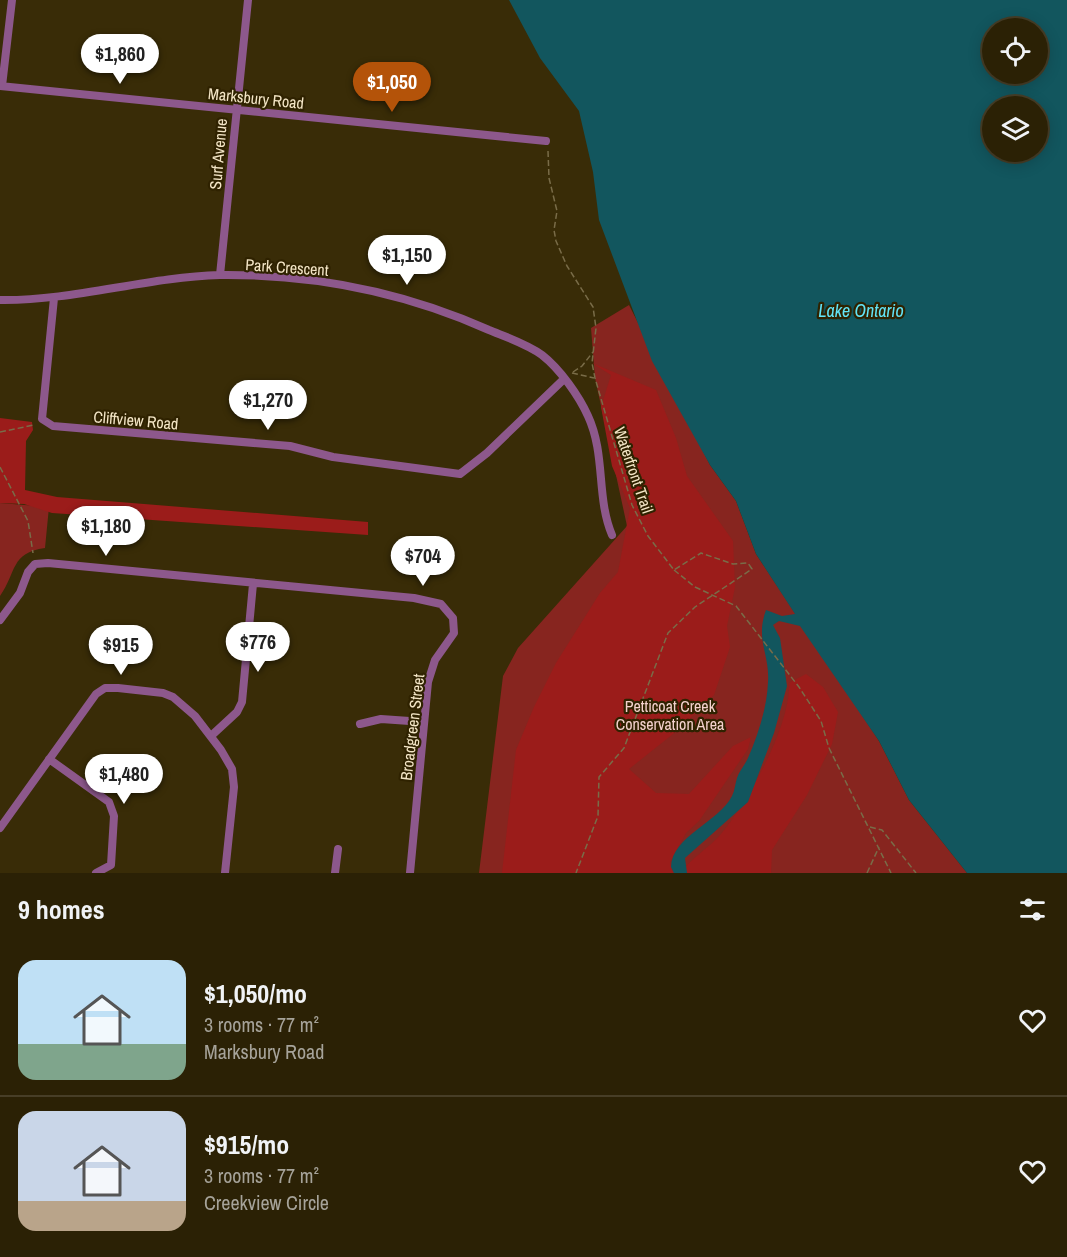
<!DOCTYPE html>
<meta charset="utf-8">
<style>
body{margin:0;font-family:"Archivo Narrow",sans-serif;background:#372e13;color:#f1f3f6;height:100vh;display:flex;flex-direction:column;font-size:22px;white-space:nowrap}
*{box-sizing:border-box;margin:0}
p{font-size:20px;color:#a6a39a}
.icon{flex:none;width:33px;height:33px;fill:none;stroke:currentColor;stroke-width:2;stroke-linecap:round;stroke-linejoin:round}
.map{position:relative;height:873px;overflow:hidden}
.details{display:flex;flex-direction:column;background:#2b2105;flex:1}
.details>*{flex:none}
.tools{position:absolute;left:982px;top:18px;display:grid;gap:12px}
.tools a{display:grid;place-items:center;width:66px;height:66px;border-radius:50%;background:#2b2105;box-shadow:0 3px 15px #0003,0 0 0 2px #473e27;font-size:30px}
.price{position:absolute;translate:-50% -51px;padding:0 14px;border-radius:21px;background:#fff;color:#222;font-size:20px;line-height:39px;filter:drop-shadow(0 2px 3px #0008)}
.price::after{content:'';position:absolute;left:50%;top:36px;width:18px;height:14px;margin-left:-9px;background:inherit;clip-path:polygon(0 0,100% 0,50% 100%)}
.price.on{background:#b45309;color:#fff}
ul{padding:0;list-style:none}
li{display:flex;align-items:center;gap:18px;height:150px;padding:0 18px}
li+li{border-top:2px solid #473e27}
li span{display:grid;place-items:center;flex:none;width:168px;height:120px;border-radius:18px;color:#555}
li>.icon{margin-inline-start:auto}
span .icon{width:72px;height:72px;fill:#fffc;stroke-width:1}
li b{font-size:26px}
h2{display:flex;justify-content:space-between;align-items:center;height:72px;padding:0 18px;font-size:26px}
.map>svg:first-child{display:block}
.green{fill:#87251f}
.forest{fill:#9b1c1a}
.water{fill:#12565e;fill-rule:evenodd}
.lines{fill:none;stroke-linecap:round;stroke-linejoin:round}
.path{stroke:#796c48;stroke-width:1.5;stroke-dasharray:6 3;stroke-linecap:butt}
.minor{stroke:#8d588c;stroke-width:8}
.path-bridge{stroke:#796c48;stroke-width:1.5;stroke-dasharray:6 3;stroke-linecap:butt}
.labels{text-anchor:middle;stroke-width:4.5;stroke-linejoin:round;paint-order:stroke}
.street-label{font-size:16px;fill:#f4e6c6;stroke:#2f2200}
.park-label{font-size:16px;fill:#f4d2cd;stroke:#2f2200}
.water-label{font-size:18px;font-style:italic;fill:#62e4f6;stroke:#2f2200}
</style>
<div class="map">
<svg width="1067" height="873" viewBox="0 0 1067 873">
<rect width="100%" height="100%" fill="#392c07"/>
<path class="green" d="M629,305L710,465L736,501L756,554L879,741L909,800L967,873H479L503,676L518,648L627,526L595,378L591,328Z
M0,503L49,507L45,548C10,553 17,572 0,596Z"/>
<path class="forest" d="M592,363L656,390L676,438L687,476L733,541L735,587L727,626L730,647L714,695L678,730L629,769L656,793L689,794L733,746L751,737L748,749L699,821L686,833L670,862L673,873H502L516,750L534,707L556,663L600,593L618,572L630,508L612,466L601,407L611,375Z
M0,418L32,422L33,430L26,441L25,490L57,497L368,522V535L52,513L24,504L0,503Z
M806,674L823,687L838,712L832,744L807,795L772,850L771,873H681C691,858 709,848 721,834C748,802 791,725 789,683Z"/>
<path class="water" d="M509,0H1067V873H967L909,800L879,741L800,626L779,621L773,625L780,638L787,686L774,733L748,802L685,858L687,873H674L671,867C672,836 719,822 732,796C735,790 735,784 737,778C739,771 745,765 748,758C758,735 767,708 768,682C770,654 755,640 766,610L782,616L795,614L756,554L736,501L710,465L652,361L599,220L593,172L579,111L540,58ZM993,28H1038V74H993ZM993,106H1038V152H993Z"/>
<g class="lines">
<path class="path" d="M548,151L549,178L557,211L554,230L556,241L567,266L593,307L596,328L592,363L595,378L632,505L648,536L674,570L701,553L733,564L748,563L752,569L695,607L668,633L624,748L599,777L598,816L576,873
M573,372L582,366L593,352
M572,373L594,378
M0,432L34,425
M0,467L28,521L33,553
M829,748L891,873
M870,827L882,830L916,873
M867,873L879,847"/>
<path class="minor" d="M0,86L546,141
M2,86L12,0
M220,275L248,0
M54,298L42,419L53,426L290,446L333,457L460,474L487,453L564,379
M0,300C74,301 146,277 220,275C313,274 404,292 489,330C506,337 527,344 542,355C560,369 579,396 588,416C606,455 596,497 612,535
M0,620L20,593L28,572L35,564L48,563L414,598L441,604L453,618L454,633L435,660L428,682L410,873
M360,724L381,719L424,722
M211,736L237,712L242,702L253,584
M49,759L109,802L114,816L111,865L96,873
M0,828L96,694L105,688H118L163,693L173,697L195,716L221,750L232,769L234,787L225,873
M335,873L338,849"/>
<path class="path-bridge" d="M674,570L695,587L736,606L799,687L821,721L829,748"/>
</g>
<g class="labels">
<g class="street-label">
<text transform="translate(256 98) rotate(6)" y="6">Marksbury Road</text>
<text transform="translate(218 154) rotate(-85)" y="6">Surf Avenue</text>
<text transform="translate(287 267) rotate(4)" y="6">Park Crescent</text>
<text transform="translate(136 420) rotate(5)" y="6">Cliffview Road</text>
<text transform="translate(634 470) rotate(71)" y="6">Waterfront Trail</text>
<text transform="translate(412 727) rotate(-83)" y="6">Broadgreen Street</text>
</g>
<g class="park-label">
<text x="670" y="712">Petticoat Creek<tspan x="670" dy="18">Conservation Area</tspan></text>
</g>
<g class="water-label">
<text x="861" y="317">Lake Ontario</text>
</g>
</g>
</svg>
<div class="tools">
<a><svg class="icon" aria-label="locate" viewBox="0 0 24 24"><circle cx="12" cy="12" r="6"/><path d="M12 2v4M12 18v4M2 12h4M18 12h4"/></svg></a>
<a><svg class="icon" aria-label="layers" viewBox="0 0 24 24"><path d="M12 4l9 5-9 5-9-5zM3 14l9 5 9-5"/></svg></a>
</div>
<b class="price" style="left:120px;top:85px">$1,860</b>
<b class="price on" style="left:392px;top:113px">$1,050</b>
<b class="price" style="left:407px;top:286px">$1,150</b>
<b class="price" style="left:268px;top:431px">$1,270</b>
<b class="price" style="left:106px;top:557px">$1,180</b>
<b class="price" style="left:423px;top:587px">$704</b>
<b class="price" style="left:258px;top:673px">$776</b>
<b class="price" style="left:121px;top:676px">$915</b>
<b class="price" style="left:124px;top:805px">$1,480</b>
</div>
<section class="details">
<h2>9 homes<svg class="icon" aria-label="filters" viewBox="0 0 24 24"><path d="M4 7h16M4 17h16"/><circle cx="9" cy="7" r="2"/><circle cx="15" cy="17" r="2"/></svg></h2>
<ul>
<li><span style="background:linear-gradient(#bfe0f5 70%,#7fa58c 0)"><svg class="icon" aria-label="home" viewBox="0 0 24 24"><path d="M3 11l9-7 9 7M6 9v11h12V9"/></svg></span><div><b>$1,050/mo</b><p>3 rooms · 77 m²</p><p>Marksbury Road</p></div><svg class="icon" aria-label="heart" viewBox="0 0 24 24"><path d="M12 20l-8-8c-3-5 5-10 8-4 3-6 11-1 8 4z"/></svg></li>
<li><span style="background:linear-gradient(#c9d6e8 75%,#b9a48a 0)"><svg class="icon" aria-label="home" viewBox="0 0 24 24"><path d="M3 11l9-7 9 7M6 9v11h12V9"/></svg></span><div><b>$915/mo</b><p>3 rooms · 77 m²</p><p>Creekview Circle</p></div><svg class="icon" aria-label="heart" viewBox="0 0 24 24"><path d="M12 20l-8-8c-3-5 5-10 8-4 3-6 11-1 8 4z"/></svg></li>
</ul>
</section>
